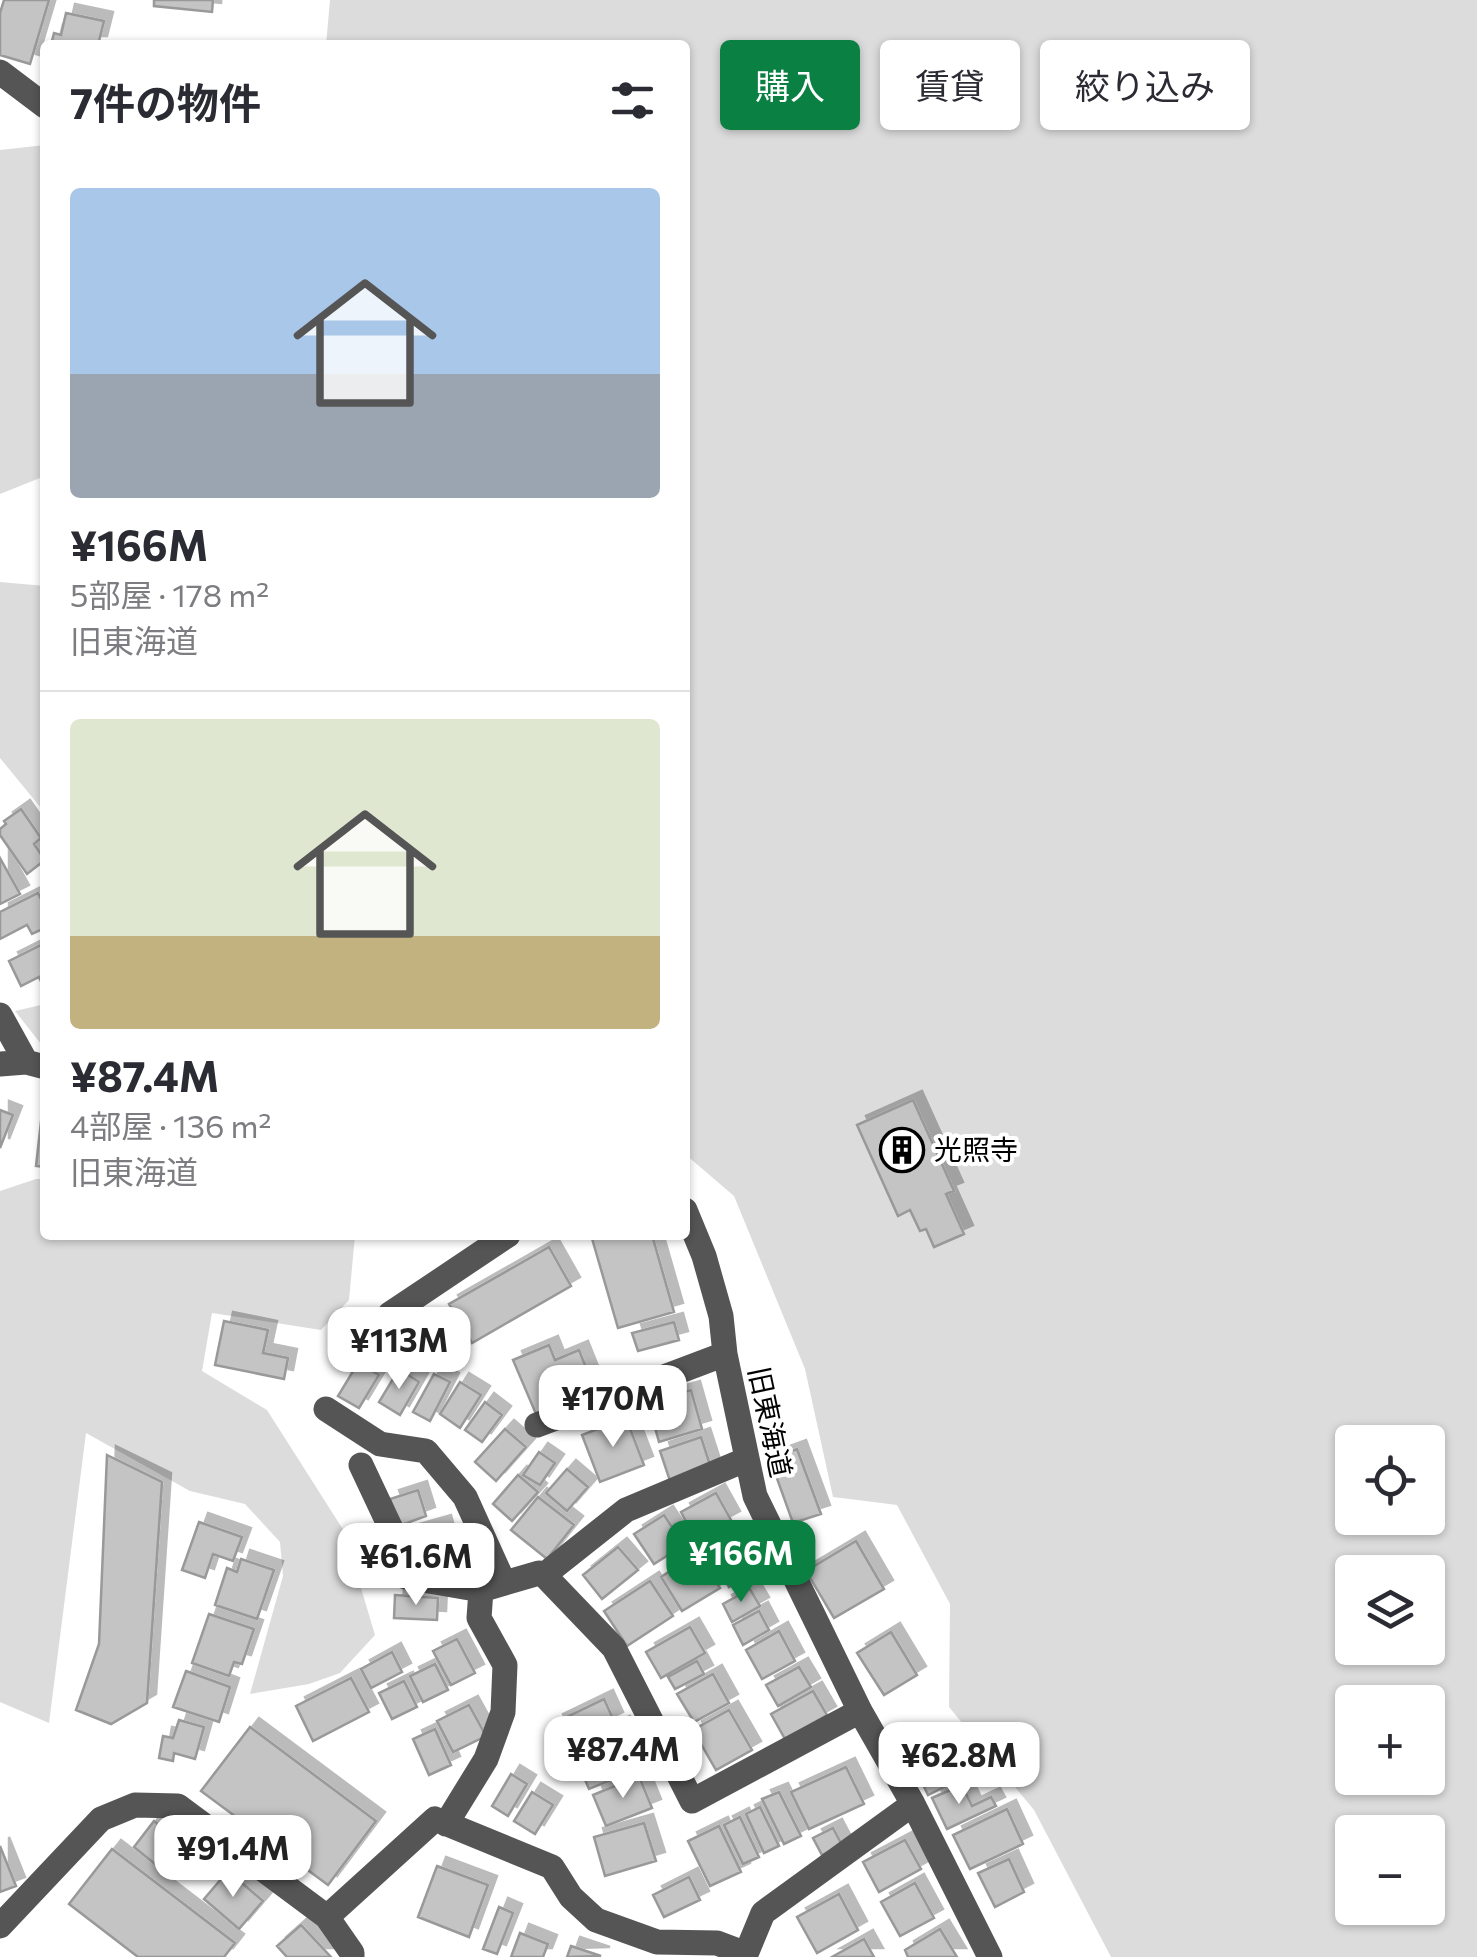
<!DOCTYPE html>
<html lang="ja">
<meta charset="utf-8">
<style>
body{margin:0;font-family:Commissioner,"Noto Sans JP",sans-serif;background:#f7f7f7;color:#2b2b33;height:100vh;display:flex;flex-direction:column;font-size:38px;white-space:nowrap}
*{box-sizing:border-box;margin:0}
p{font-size:32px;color:#7c7c81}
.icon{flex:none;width:55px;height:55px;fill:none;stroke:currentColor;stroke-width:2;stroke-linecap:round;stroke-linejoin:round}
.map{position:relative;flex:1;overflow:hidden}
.side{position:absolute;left:40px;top:40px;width:650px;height:1200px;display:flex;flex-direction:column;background:#fff;border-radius:10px;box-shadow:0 2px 8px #0004}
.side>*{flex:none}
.hud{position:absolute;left:720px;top:40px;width:605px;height:90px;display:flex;gap:20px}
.controls{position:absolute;left:1335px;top:1425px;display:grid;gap:20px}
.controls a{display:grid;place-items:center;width:110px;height:110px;border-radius:10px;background:#fff;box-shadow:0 2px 8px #0004;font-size:50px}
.price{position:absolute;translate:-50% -85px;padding:0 22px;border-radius:20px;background:#fff;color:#222;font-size:32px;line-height:65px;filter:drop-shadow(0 2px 5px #0008)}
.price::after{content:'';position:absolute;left:50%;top:60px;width:30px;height:22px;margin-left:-15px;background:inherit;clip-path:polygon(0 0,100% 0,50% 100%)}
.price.active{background:#0b8043;color:#fff}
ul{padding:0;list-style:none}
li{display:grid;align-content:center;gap:20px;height:530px;padding:0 30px}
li+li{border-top:2px solid #e1e1e2}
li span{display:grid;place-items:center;height:310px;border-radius:10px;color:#555}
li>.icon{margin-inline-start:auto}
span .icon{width:180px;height:180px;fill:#fffc;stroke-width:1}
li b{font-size:42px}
h2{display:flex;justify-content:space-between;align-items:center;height:120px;padding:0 30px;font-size:42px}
.chip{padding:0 35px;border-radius:10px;background:#fff;box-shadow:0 2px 8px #0004;font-size:35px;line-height:90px}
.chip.active{background:#0b8043;color:#fff}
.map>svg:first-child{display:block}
.green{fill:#dcdcdc;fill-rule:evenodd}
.building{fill:#c4c4c4;stroke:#999;stroke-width:2.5;filter:url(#shadow)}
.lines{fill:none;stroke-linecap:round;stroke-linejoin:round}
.minor{stroke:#555;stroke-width:25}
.labels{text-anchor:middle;stroke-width:8;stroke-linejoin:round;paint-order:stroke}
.poi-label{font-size:28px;fill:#000;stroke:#fff;text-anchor:start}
.street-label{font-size:28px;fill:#000;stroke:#fff}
</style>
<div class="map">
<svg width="1477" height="1957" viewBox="0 0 1477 1957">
<defs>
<filter id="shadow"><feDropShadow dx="9" dy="-9" stdDeviation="0" flood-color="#0004"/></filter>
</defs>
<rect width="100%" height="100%" fill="#fff"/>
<path class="green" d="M330,0H1477V1957H1111L1034,1810L949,1707L950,1604L897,1505L833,1497L805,1369L734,1196L685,1154V45H326ZM1352,1442H1428V1518H1352ZM1352,1572H1428V1648H1352ZM1352,1702H1428V1778H1352ZM1352,1832H1428V1908H1352Z
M45,145V476L0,494V150Z
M0,582L45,586V820L41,808L0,758Z
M45,1004V1049L15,1011Z
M36,1179H45V1235H355L349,1300L321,1330L212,1313L202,1371L267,1410L344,1531L375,1635L340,1673L309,1684L250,1694L283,1576L280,1542L245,1504L190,1491L86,1433L49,1723L0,1702V1191Z"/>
<path class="building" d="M4,0H49L30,64L0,55V13Z
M154,0H213L212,12L154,6Z
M66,13L104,21L98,45H51L54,33L61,35Z
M21,809L41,838L34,844L45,860L27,874L0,835V829L6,824L4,821Z
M0,858L20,894L0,904Z
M38,893L45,907V928L32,934L27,925L0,939V912Z
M45,943V990L39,977L21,986L9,961Z
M913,1100L954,1191L946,1194L964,1234L934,1247L926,1229L920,1231L910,1210L898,1216L857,1125Z
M43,1104H45V1167L36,1166Z
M0,1110L13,1115L0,1148Z
M591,1235H652L674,1312L618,1328Z
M549,1247L571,1286L472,1343L449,1304Z
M224,1321L268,1330L263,1353L288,1358L284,1379L215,1365Z
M674,1322L679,1340L638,1351L632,1333Z
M549,1345L555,1360L579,1350L595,1390L536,1414L513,1360Z
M358,1363L379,1375L359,1408L338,1396Z
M399,1369L419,1382L400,1415L379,1402Z
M434,1374L450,1382L430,1421L413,1412Z
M460,1382L481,1395L460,1428L440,1414Z
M691,1390L702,1429L659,1442L648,1402Z
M485,1402L502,1415L482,1442L465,1430Z
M626,1418L644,1465L600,1482L582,1435Z
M505,1429L526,1447L496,1481L475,1462Z
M701,1437L711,1468L670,1481L660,1451Z
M797,1449L821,1514L793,1523L770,1459Z
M539,1452L555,1463L540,1485L523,1475Z
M107,1455L162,1482L147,1703L111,1724L76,1710L99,1644Z
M567,1469L588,1487L567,1511L546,1493Z
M518,1475L538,1492L512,1521L493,1504Z
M418,1490L426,1516L399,1526L390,1499Z
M716,1493L731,1520L695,1539L681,1512Z
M538,1497L574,1525L547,1559L511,1530Z
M664,1515L684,1545L654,1564L634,1534Z
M199,1522L242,1537L233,1561L213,1554L205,1578L182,1570Z
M442,1524L452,1560L413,1572L403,1535Z
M745,1533L765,1566L729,1587L710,1553Z
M856,1541L884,1589L834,1618L806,1571Z
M618,1547L638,1570L602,1599L583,1575Z
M698,1553L720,1588L682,1611L661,1577Z
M241,1559L274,1570L257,1619L215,1605L227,1568L237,1572Z
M650,1581L673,1616L627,1646L604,1611Z
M750,1589L760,1606L732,1622L723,1604Z
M395,1595L438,1598L437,1620L394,1618Z
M759,1611L769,1630L743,1645L733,1625Z
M209,1614L254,1629L242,1664L234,1662L229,1676L192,1663Z
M690,1627L705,1653L661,1678L646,1652Z
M779,1631L795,1661L762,1679L746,1650Z
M891,1632L917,1675L884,1695L857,1653Z
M457,1639L475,1673L451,1685L433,1651Z
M392,1652L402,1672L371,1688L361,1669Z
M697,1661L704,1674L675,1689L668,1677Z
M435,1664L448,1690L423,1702L410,1676Z
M799,1667L811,1687L778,1706L766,1685Z
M186,1671L230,1687L219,1722L173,1707Z
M713,1674L729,1703L694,1722L677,1694Z
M351,1678L369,1712L313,1741L296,1706Z
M404,1681L417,1707L392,1719L379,1693Z
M813,1691L827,1715L785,1739L771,1714Z
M604,1699L614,1721L564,1745L554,1723Z
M469,1705L486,1736L453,1752L437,1721Z
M729,1710L752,1750L716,1770L693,1730Z
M179,1720L204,1727L195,1759L174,1753L173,1761L159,1758L163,1736L173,1738Z
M621,1725L629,1741L571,1767L563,1751Z
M250,1727L376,1821L328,1885L201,1791Z
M435,1729L451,1765L429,1775L413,1739Z
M624,1749L633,1771L589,1789L580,1768Z
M949,1761L958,1780L928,1795L919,1776Z
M846,1767L864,1804L809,1829L791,1792Z
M511,1774L527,1784L508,1816L492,1806Z
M639,1776L652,1808L606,1826L593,1795Z
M962,1785L972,1806L991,1797L996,1806L947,1829L932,1798Z
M532,1792L553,1805L535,1834L514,1821Z
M779,1792L801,1836L784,1844L762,1799Z
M760,1807L779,1846L764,1853L746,1814Z
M1007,1809L1023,1844L970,1869L953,1835Z
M740,1817L759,1857L743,1864L724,1825Z
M154,1821L193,1851L171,1877L134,1847Z
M644,1823L656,1861L605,1876L594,1837Z
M719,1826L741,1872L710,1886L688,1841Z
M833,1828L842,1845L822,1855L813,1838Z
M905,1840L921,1869L879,1892L863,1862Z
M0,1846L16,1886L0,1892Z
M112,1849L235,1943L224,1957H138L69,1904Z
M1009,1859L1024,1892L995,1907L978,1873Z
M437,1866L488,1885L469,1937L418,1917Z
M228,1871L263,1901L239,1929L204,1899Z
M689,1877L700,1900L664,1917L653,1895Z
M915,1883L934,1918L900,1936L881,1902Z
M839,1894L858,1930L817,1953L797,1917Z
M499,1907L513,1913L497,1954L483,1949Z
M301,1925L331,1957H287L277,1946Z
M940,1929L957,1957H908L905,1950Z
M520,1933L548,1944L543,1957H511Z
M864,1939L874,1957H832Z
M571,1946L601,1956L567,1957Z"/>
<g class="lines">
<path class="minor" d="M0,72L45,106
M0,1015L26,1062
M0,1064L26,1062L45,1067
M685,1210L704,1256L721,1316L725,1354L755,1496L860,1711L913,1804L990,1957
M390,1314L508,1235
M326,1409L380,1444L426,1451L465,1497L504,1583
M537,1425L725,1354
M361,1465L393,1533L406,1577L481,1590
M544,1575L614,1648L692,1801L860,1711
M446,1824L486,1759L503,1712L505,1665L479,1618L481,1590L539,1573L544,1575L626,1510L745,1460
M327,1917L435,1819L552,1867L571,1897L596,1920L657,1942L717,1943L746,1954L744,1957
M0,1926L101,1819L135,1805L178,1806L327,1917L352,1953V1957
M746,1954L763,1913L913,1804"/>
</g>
<defs>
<symbol id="building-ring" viewBox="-11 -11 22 22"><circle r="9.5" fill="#fff" stroke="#000" stroke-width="1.5"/><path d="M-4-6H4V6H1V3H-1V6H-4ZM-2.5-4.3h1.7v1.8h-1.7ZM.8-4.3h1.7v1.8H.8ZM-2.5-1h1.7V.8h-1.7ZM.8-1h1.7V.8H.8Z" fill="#000"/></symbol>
</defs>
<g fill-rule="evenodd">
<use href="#building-ring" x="877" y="1125" width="50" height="50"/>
</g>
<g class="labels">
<g class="poi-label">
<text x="934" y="1160">光照寺</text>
</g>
<g class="street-label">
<text transform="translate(770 1422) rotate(78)" y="10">旧東海道</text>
</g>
</g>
</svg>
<div class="controls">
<a><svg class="icon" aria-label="locate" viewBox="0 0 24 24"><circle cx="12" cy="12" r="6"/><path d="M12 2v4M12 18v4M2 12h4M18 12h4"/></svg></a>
<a><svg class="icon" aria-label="layers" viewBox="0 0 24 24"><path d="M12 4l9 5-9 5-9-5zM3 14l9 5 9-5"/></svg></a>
<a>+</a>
<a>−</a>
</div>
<b class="price" style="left:399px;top:1392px">¥113M</b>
<b class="price" style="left:613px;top:1450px">¥170M</b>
<b class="price active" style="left:741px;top:1605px">¥166M</b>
<b class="price" style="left:416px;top:1608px">¥61.6M</b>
<b class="price" style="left:623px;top:1801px">¥87.4M</b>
<b class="price" style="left:959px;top:1807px">¥62.8M</b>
<b class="price" style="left:233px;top:1900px">¥91.4M</b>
<div class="hud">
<a class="chip active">購入</a>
<a class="chip">賃貸</a>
<a class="chip">絞り込み</a>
</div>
<section class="side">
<h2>7件の物件<svg class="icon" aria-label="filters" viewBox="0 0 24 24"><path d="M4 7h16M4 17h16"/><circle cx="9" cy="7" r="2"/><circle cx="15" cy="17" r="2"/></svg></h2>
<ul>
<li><span style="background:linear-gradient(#a9c7e8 60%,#9aa5b1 0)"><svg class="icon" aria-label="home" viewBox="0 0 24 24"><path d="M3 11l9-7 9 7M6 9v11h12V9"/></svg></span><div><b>¥166M</b><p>5部屋 · 178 m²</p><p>旧東海道</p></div></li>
<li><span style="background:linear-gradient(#dfe7d0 70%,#c2b280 0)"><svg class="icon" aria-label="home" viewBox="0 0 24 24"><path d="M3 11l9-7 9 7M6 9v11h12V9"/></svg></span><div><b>¥87.4M</b><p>4部屋 · 136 m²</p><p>旧東海道</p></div></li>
</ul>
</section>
</div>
